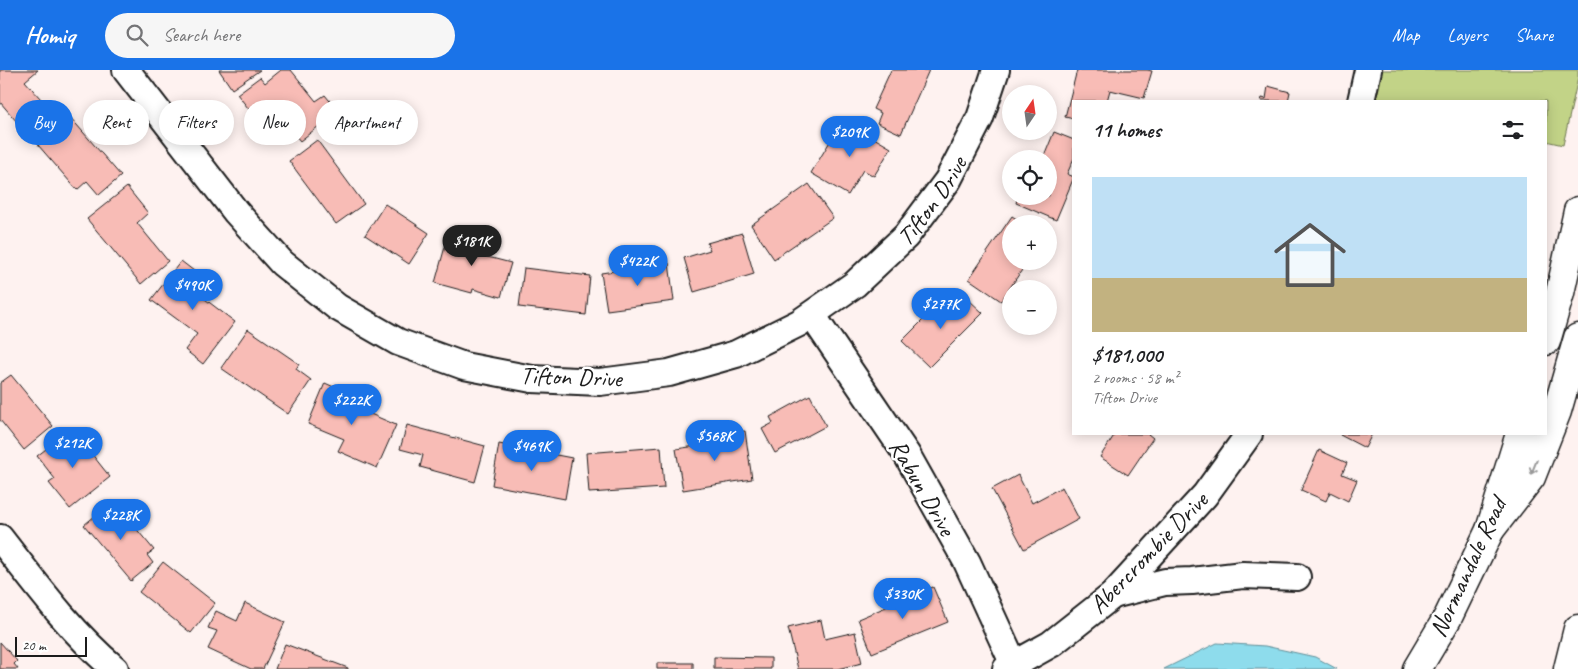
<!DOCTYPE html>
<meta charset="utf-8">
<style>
body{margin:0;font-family:Caveat,sans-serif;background:#f6f6f6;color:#202124;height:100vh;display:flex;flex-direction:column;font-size:19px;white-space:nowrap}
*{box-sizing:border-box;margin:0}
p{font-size:16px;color:#757577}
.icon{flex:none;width:28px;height:28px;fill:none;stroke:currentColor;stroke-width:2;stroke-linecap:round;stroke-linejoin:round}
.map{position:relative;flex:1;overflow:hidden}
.panel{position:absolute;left:1072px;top:30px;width:475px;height:335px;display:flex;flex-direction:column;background:#fff;border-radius:0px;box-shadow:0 2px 12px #0003}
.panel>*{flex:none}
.top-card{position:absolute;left:15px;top:30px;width:475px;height:45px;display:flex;gap:10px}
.needle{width:32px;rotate:13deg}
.buttons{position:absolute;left:1002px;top:15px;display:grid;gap:10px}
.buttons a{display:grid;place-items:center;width:55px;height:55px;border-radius:50%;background:#fff;box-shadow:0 2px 12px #0003;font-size:25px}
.scale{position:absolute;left:15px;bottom:12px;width:72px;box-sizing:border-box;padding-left:5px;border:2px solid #1c1c1c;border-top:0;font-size:14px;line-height:18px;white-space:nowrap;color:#1c1c1c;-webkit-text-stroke:4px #fff;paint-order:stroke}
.price{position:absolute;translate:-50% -42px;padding:0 11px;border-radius:18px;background:#1a73e8;color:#fff;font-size:16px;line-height:32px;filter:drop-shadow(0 1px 2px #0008)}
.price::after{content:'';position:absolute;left:50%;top:30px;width:15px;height:11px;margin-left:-8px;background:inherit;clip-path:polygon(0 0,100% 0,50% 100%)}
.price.on{background:#222;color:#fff}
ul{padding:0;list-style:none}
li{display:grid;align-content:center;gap:10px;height:265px;padding:0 20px}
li+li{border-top:1px solid #e0e0e0}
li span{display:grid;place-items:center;height:155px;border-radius:0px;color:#555}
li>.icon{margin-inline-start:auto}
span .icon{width:90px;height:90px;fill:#fffc;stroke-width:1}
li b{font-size:21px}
h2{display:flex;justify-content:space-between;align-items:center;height:60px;padding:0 20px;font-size:21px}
.chip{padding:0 18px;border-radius:22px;background:#fff;box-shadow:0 2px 12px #0003;font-size:18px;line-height:45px}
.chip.on{background:#1a73e8;color:#fff}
header{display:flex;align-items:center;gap:30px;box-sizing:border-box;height:70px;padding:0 25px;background:#1a73e8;color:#fff}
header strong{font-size:24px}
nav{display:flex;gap:28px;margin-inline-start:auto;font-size:18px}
.search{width:350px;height:45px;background:#f6f6f6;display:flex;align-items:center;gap:12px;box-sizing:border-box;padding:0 18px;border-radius:28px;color:#757577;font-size:19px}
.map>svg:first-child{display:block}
.green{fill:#c2d387;stroke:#6f7852}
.water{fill:#8edcec;stroke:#608f99}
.building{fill:#f8bcb6;stroke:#1c1c1c}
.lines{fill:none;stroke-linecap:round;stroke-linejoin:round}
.street-casing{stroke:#1c1c1c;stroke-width:30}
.secondary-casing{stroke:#1c1c1c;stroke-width:31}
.highway-casing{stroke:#1c1c1c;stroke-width:31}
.street{stroke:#fff;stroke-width:26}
.secondary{stroke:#fff;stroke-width:28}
.highway{stroke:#fff;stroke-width:28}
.oneway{stroke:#999}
.labels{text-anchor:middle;stroke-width:5;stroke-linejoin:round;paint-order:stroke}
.street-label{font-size:25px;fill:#1c1c1c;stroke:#fff}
</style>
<header>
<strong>Homiq</strong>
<div class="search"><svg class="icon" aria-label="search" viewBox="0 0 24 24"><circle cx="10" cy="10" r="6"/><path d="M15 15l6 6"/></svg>Search here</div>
<nav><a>Map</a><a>Layers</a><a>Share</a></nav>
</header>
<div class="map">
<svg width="1578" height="599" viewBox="0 0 1578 599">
<rect width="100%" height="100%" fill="#fef2f0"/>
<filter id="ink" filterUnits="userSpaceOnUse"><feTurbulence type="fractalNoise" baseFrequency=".02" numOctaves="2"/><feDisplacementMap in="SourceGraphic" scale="10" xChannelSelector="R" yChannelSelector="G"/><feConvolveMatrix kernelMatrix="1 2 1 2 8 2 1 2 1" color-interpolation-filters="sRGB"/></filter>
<g filter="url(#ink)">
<path class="green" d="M1381,0H1578V8L1563,75L1546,71V31H1374Z"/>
<path class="water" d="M1217,573L1265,576L1315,587L1337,599H1164Z"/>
<path class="building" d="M0,0H38L25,11L48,37L23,59L0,32Z
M219,0H260L232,19Z
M281,0H291L316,31L325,25L338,41L300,71L270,35L255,47L237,24L260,7L265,13Z
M891,0H929L901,64L877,53L881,43L873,39Z
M1077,0H1147L1152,1L1144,28L1110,20L1107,31H1074V49L1065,47Z
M1268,16L1290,22L1288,31H1261L1262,28L1266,29Z
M70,47L121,106L99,125L87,111L77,120L38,75Z
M843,50L891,78L874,106L863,100L848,125L811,103Z
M1054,62L1074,70V88L1067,104L1074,107L1056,150L1016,133L1018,126H1049V89H1043Z
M317,70L364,134L336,154L289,91Z
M809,114L833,148L774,189L751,155Z
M127,117L148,143L137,153L168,191L141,214L87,149Z
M385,134L429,163L409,194L365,165Z
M1012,146L1024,154H1011V191H1028L1001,231L969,209Z
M464,162L489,169L484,186L511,193L501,227L473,219L472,223L435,213L446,173L460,177Z
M742,163L754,204L694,222L684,188L710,180L707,173Z
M181,191L207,211L197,223L235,252L203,294L185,280L197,264L151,230Z
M669,193L674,231L607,240L601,203Z
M524,198L590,206L586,245L519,237Z
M946,227L958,239L968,229L983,243L929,297L902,271Z
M248,259L299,294L296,299L311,310L288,344L221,298Z
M11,305L53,356L24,380L0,350V313Z
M325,313L356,327L352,336L396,355L377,398L338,381L344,369L308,354Z
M810,325L826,356L775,383L762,359L773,353L770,347Z
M407,355L485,376L475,412L420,397L423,385L400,379Z
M72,359L110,407L70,439L49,413L55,409L37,386Z
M745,361L752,409L683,420L676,379L723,372L721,364Z
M1115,364H1148L1153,368L1128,405L1100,387Z
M1340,364H1372L1365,378L1340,365Z
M499,374L572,388L565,429L492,415Z
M661,377L664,418L589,423L586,383Z
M1319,380L1347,393L1342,404L1357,410L1348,431L1330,422L1326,431L1301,420Z
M1018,405L1032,433L1062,417L1079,449L1024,479L992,419Z
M113,431L154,480L147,485L153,493L131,511L84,455Z
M163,492L215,533L191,563L139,522Z
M933,517L948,552L872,583L858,549Z
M245,533L285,552L263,599H251L208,579L217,561L208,558L216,541L237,551Z
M821,550L825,569L855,562L862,593L837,599H798L788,558Z
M0,572L17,591L14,594L18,599H0Z
M285,574L348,598V599H275Z
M714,587L771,588V599H714Z
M657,593H693V599H657Z"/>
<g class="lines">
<defs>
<g id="street">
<path id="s1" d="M126,0L236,142L282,193L337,237L398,272L464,296L532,309L600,312L669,303L736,284L799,253L855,214L906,166L948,110L980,48L996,0"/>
<path d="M1361,31L1368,0"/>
<path d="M812,245L907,385L967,492L1016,599"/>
<path d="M0,468C36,514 70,561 115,599"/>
<path d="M1113,525L1165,512L1192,511L1243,505L1297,507"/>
<path d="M1006,599L1051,574L1113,525L1205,425L1249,364"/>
</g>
<path id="secondary" d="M1546,271L1560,223L1578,141
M1417,599L1448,547L1490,460L1520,364"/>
<path id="highway" d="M1490,460L1531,407L1557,341L1578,268
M1568,599L1578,559"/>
</defs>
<use href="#street" class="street-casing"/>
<use href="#secondary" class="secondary-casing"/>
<use href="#highway" class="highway-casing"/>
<use href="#street" class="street"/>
<use href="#secondary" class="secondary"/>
<use href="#highway" class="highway"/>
</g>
<defs><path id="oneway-shaft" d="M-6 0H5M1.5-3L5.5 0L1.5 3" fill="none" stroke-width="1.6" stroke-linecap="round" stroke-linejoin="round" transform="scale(1.25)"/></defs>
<use class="oneway" href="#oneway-shaft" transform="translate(1534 397) rotate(112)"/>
</g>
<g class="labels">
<g class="street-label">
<text dy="9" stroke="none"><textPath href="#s1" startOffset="988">Tifton Drive</textPath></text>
<text transform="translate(571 306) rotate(2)" y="9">Tifton Drive</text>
<text transform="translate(923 417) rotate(60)" y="9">Rabun Drive</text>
<text transform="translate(1148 482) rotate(-46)" y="9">Abercrombie Drive</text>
<text transform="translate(1467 497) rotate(-65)" y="9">Normandale Road</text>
</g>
</g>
</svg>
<div class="buttons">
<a><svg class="needle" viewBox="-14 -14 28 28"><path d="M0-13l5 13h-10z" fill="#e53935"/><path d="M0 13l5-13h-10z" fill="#757577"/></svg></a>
<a><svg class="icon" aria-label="locate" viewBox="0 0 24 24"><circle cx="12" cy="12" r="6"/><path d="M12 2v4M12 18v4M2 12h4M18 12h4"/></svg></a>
<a>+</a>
<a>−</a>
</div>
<div class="scale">20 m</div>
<b class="price" style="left:850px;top:88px">$209K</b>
<b class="price on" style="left:472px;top:197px">$181K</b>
<b class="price" style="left:638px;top:217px">$422K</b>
<b class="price" style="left:193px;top:241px">$490K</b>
<b class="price" style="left:941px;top:260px">$277K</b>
<b class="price" style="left:352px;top:356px">$222K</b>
<b class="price" style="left:715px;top:392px">$568K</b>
<b class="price" style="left:73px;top:399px">$212K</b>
<b class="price" style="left:532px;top:402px">$469K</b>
<b class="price" style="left:121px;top:471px">$228K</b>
<b class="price" style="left:903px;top:550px">$330K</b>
<div class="top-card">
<a class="chip on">Buy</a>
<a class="chip">Rent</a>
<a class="chip">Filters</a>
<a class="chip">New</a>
<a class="chip">Apartment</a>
</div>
<section class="panel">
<h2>11 homes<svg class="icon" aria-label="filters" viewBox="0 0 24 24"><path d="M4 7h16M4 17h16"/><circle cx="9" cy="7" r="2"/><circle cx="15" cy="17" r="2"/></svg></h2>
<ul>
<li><span style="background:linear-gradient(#bfe0f5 65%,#c2b280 0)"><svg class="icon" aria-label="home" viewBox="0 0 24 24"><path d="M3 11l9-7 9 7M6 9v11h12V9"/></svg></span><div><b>$181,000</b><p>2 rooms · 58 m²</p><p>Tifton Drive</p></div></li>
</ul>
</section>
</div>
